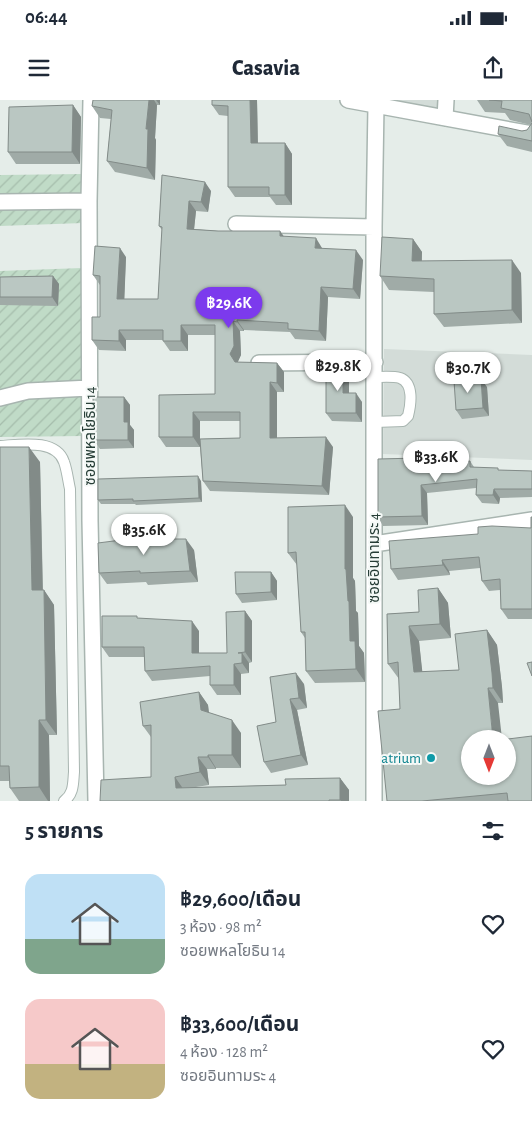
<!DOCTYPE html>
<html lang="th">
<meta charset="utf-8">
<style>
body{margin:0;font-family:"Alegreya Sans","Noto Sans Thai",sans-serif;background:#f2f2f3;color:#1f2937;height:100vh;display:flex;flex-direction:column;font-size:19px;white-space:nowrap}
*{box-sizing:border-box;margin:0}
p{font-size:16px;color:#747a83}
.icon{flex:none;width:28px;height:28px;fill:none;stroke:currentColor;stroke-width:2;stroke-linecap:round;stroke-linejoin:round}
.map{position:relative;height:701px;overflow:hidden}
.drawer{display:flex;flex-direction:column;background:#fff;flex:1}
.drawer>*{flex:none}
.needle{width:32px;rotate:180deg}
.tools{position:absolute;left:461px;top:630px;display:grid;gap:10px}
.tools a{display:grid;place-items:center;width:55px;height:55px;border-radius:50%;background:#fff;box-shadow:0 1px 4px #0004;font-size:25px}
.price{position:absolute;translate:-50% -42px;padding:0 11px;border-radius:18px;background:#fff;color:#222;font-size:16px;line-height:32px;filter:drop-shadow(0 1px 2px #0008)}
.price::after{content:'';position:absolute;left:50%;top:30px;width:15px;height:11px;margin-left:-8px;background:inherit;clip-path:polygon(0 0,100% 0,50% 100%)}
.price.selected{background:#7c3aed;color:#fff}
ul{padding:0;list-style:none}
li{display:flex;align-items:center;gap:15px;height:125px;padding:0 25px}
li span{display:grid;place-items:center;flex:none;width:140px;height:100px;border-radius:15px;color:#555}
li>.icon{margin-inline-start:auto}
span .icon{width:60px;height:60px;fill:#fffc;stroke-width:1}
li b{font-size:21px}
h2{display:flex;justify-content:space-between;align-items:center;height:60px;padding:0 25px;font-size:21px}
.status{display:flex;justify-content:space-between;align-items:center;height:35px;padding:0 25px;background:#fff;direction:ltr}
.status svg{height:14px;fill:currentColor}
header{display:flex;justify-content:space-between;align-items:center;height:65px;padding:0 25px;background:#fff;font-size:22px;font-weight:800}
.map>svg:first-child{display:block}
.built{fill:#d3dcd8}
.garden{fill:url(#garden-furrows)}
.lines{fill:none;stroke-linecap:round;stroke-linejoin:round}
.service-casing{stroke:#a8b5b0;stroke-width:12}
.minor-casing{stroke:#a8b5b0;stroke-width:18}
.service{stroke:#fff;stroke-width:10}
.minor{stroke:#fff;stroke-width:15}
.wall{fill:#a0aba7;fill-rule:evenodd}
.shaded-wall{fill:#828b88}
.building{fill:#bac7c2;stroke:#828b88}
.culture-dot{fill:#0f9aa8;stroke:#f5f9f7;stroke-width:2}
.labels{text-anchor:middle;stroke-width:4;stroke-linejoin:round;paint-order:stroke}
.street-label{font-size:15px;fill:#263d36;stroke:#f5f9f7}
.culture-label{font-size:15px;fill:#0d838f;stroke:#f5f9f7;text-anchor:end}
</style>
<div class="status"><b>06:44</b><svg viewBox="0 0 49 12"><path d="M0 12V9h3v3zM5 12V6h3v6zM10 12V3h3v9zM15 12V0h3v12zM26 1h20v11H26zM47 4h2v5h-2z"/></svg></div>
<header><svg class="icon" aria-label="menu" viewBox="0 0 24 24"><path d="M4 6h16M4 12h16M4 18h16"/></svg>Casavia<svg class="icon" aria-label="share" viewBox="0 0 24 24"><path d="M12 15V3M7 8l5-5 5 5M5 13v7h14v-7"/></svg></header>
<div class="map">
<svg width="532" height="701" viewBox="0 0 532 701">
<defs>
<pattern id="garden-furrows" width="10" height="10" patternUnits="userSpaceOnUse" patternTransform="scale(1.25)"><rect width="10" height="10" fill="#c0dbc7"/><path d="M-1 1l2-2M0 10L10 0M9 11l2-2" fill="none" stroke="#a5bdac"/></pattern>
</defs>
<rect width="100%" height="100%" fill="#e5ede9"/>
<path class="built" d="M389,0H440L439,10Z
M384,249L532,255V360L383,354Z"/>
<path class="garden" d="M83,74V123L0,126V75Z
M82,168L83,336L0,337V171Z"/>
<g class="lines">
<defs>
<path id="service" d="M375,277C382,277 393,276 400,278C414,283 411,304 408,316L403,321L375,322
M0,346C19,345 56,338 64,362C67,370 68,380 70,389L74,672C73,683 74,694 64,701"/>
<path id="minor" d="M91,0L89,101L90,421L96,701
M348,0L532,34
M445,18L446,0
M0,102L89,101
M236,124L374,127
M259,263L375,262
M0,298L28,291L90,288
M374,444L532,420
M374,701V127L376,5"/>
</defs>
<use href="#service" class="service-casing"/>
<use href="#minor" class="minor-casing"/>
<use href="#service" class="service"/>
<use href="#minor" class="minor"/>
</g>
<path class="wall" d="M93,0H160V5H157L155,38L156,40L155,80L115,72L107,61L111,19L100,18L92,6Z
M212,0H257L258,43H285L292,54V105H276L270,97H235L228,87V16L219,15L212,5Z
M477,0H532V52L507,46L498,34L527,30L531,25L510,20L505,13L485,12Z
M73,5L81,17L80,64H16L8,52Z
M162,75L211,91L208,112L196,111L194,129L218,131H280L284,137L322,148V149L363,160L360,199L328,197L326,241L295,239L290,232L244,230V231H240L241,255L237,262L277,263L284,272V292H277V338L333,347L329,395L210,391L203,381L200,347H166L159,337L215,294V235H188V251H170L163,241V240H126V251L99,250L92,240L100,217V185L93,175L126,157L124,199H158L162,130L159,126ZM200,321H240V338L200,339Z
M413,139L422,152V161L521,173L522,223L444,227L434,214V192L389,190L380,176Z
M53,176L59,184L58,206L0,205V177Z
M349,272V293L362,302V322L332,321L326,313Z
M487,287L489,316L462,319L456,310Z
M124,297L130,305V325L134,330V348L100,349L94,340Z
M0,347L40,362L43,490H44L54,505L57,635H49L50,701H19L10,688L9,681H0Z
M470,361L474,367L499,370L532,371V397L500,398L499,404L482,403L476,395V388L427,393L428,425L383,426L378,417L424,366Z
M201,381L202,402L136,405L135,404H101L98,400Z
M353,417V478L355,481L356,511L358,513L359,546L364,553L365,582L315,583L306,571L305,538L301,532L297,465L288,453Z
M532,417V519H508L501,509L500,490L489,491L482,481L480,468L449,471L450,475L398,480L391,469L478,434L531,428Z
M194,450L198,482L148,485L146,482L107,484L99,473Z
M271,472L277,481V500L242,503L236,494Z
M438,488L448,503L451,538L419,541L422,572L459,570L487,530L497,545L502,587L503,603H498L470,639L532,701H387L400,609L399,579L388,564L387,514L419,512Z
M245,511L252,521V562L249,563V573L241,574V595H217L210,585V576L152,581L145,571L144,557H109L102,547L139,518L199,531V553H227Z
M270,577L304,584L307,608L297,610L308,665L271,673L264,662L276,622Z
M199,592L208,605L209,613L241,633V668H216V669H207L209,685L196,687L286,685L340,678L349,690V701H100L151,677V637L143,626Z"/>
<path class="shaded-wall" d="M149,0H154L157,5L155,38L156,40L155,80L147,68L146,29Z
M156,0H160V5Z
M250,0H257L258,54L251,43Z
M73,5L81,17L80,64L72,52Z
M285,43L292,54V105L285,95Z
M205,82L211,91L208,112L201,102Z
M189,101L196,111L193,139L187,129Z
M280,131L287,141L280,136Z
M316,138L322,148V158L315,148Z
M413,139L422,152L421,174L412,161Z
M120,148L126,157L124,209L117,199Z
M356,150L363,160L360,199L353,189Z
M512,160L521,173L522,223L512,210Z
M53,176L59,184L58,206L52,197Z
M321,187L328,197L326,241L319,231Z
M237,220L244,230V231L237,222Z
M233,221L240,231L241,255L237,264L235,262L230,254Z
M181,225L188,235V251L181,241Z
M119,230L126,240V251L119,241Z
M277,263L284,272V292L277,283Z
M343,263L349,272V301L343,293Z
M481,279L487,287L489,316L483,308Z
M270,282L277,292V348L270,338Z
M356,293L362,302V322L356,313Z
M124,297L130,305V325L134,330V348L128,340L124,322Z
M193,312L200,321V347L193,337Z
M326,337L333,347L329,395L322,386Z
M29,347L40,362L43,506L32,490Z
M418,358L424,366L418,367Z
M198,376L201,381L202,402L199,398Z
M421,385L427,393L428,425L422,416Z
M494,389L500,398L499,404L493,395Z
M345,405L353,417V478L355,481L356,511L358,513L359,546L364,553L365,582L356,569L350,541L345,469Z
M186,439L194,450L198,482L190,471Z
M442,460L449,471L450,475L443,465Z
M271,472L277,481V500L271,492Z
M438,488L448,503L451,538L440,524Z
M44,490L54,505L57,635L46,620Z
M245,511L252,521V562L245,552Z
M192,521L199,531V563L192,553Z
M409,526L419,541L424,587L414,572Z
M487,530L497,545L502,587L503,603L493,588Z
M242,553L249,563V573L242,563Z
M234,564L241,574V595L234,585Z
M296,573L304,584L307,608L299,598Z
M488,588L498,603L502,639H493Z
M199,592L208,605L210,623L201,610Z
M290,599L297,610L308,665L301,655Z
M39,620L49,635L50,701H48L39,687Z
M232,620L241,633V668L232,655Z
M208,655L216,668V669L208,657Z
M198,657L207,669L209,685L200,672Z
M175,677L184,690L176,688Z
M340,678L349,690V701H341L340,700Z"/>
<path class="building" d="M93,0H149L146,29H148L147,68L107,61L112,10L92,6Z
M212,0H250L251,43H285V95H269V87H228V6L212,5Z
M489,0H532V22L529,14L501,8L502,1Z
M73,5L72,52H8L9,7Z
M532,23V41L498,34L499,26L522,31L527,30Z
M162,75L205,82L201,102L189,101L187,129L218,131H280V136L316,138L315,148L356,150L353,189L321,187L319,231L288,229V223L237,220V222L233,221L234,246L230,254L235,262L277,263V283L270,282V338L326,337L322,386L203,381L200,339L240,338V312H193V337H159V295L215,294V225H181V241H163V230H119V241L92,240V217H100V176L93,175L95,146L120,148L117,199H158L162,127L159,126Z
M382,137L413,139L412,161L512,160V210L434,214V179L380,176Z
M53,176L52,197H0V177Z
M326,263H343V293H356V313H326Z
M481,279L483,308L456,310L454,281Z
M93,297H124V322H128V340H94Z
M0,347H29L32,490H44L46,620H39V687L10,688L9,666H0Z
M418,358V367L470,361V367L498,368V370L532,371V389H494L493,395H476L477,379L421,385L422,416L378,417V359Z
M198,376L199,398L133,401V399L98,400V379Z
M345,405V469H346L348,501H349L350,541H355L356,569L306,571L305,532H301L296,452L288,453V407Z
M531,417H532V509H501L500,479L482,481L479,457L442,460L443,465L391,469L389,441L478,434V427L492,426L531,428Z
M129,439H186L190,471L140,473V471L99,473L98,443Z
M235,472H271V492L236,494Z
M438,488L440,524L409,526L414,572L459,570L455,534L487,530L492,573L493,588H488L493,639H470V676H508V639L532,636V701H508L507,693L422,701H387L378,611L400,609L398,562L388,564L387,514L419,512L418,490Z
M245,511V552L238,553H242V563L234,564V585H210V566L145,571L144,547H102V516H137V518L192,521V553H227L226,512Z
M532,562V576L527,563Z
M296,573L299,598L290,599L301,655L264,662L257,626L276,622L270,577Z
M199,592L201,610L232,620V655H208V657H198L200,672L175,677L176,688L286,685L285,679L340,678V700H329V701H100L101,680L151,677V625L143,626L140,602Z"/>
<circle class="culture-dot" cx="431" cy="658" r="5"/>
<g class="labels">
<g class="street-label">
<text transform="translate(90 336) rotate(-90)" y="5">ซอยพหลโยธิน 14</text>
<text transform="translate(374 458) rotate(-90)" y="5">ซอยอินทามระ 4</text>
</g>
<g class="culture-label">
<text x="421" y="663">atrium</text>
</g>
</g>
</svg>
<div class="tools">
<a><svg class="needle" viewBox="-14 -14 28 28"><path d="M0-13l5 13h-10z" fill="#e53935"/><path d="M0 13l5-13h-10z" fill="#747a83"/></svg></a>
</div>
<b class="price selected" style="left:229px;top:229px">฿29.6K</b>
<b class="price" style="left:338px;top:292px">฿29.8K</b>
<b class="price" style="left:468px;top:294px">฿30.7K</b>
<b class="price" style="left:436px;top:383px">฿33.6K</b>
<b class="price" style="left:144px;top:456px">฿35.6K</b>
</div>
<section class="drawer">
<h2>5 รายการ<svg class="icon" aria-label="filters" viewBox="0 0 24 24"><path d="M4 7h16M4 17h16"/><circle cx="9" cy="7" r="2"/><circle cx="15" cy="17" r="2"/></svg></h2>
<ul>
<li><span style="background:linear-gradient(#bfe0f5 65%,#7fa58c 0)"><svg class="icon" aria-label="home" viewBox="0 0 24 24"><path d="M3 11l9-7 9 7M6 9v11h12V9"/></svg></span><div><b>฿29,600/เดือน</b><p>3 ห้อง · 98 m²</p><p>ซอยพหลโยธิน 14</p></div><svg class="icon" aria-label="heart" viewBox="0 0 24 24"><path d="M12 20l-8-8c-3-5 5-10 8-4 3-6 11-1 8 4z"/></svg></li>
<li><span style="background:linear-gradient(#f6c9c9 65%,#c2b280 0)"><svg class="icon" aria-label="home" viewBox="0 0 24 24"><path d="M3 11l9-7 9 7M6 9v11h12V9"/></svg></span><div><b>฿33,600/เดือน</b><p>4 ห้อง · 128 m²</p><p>ซอยอินทามระ 4</p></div><svg class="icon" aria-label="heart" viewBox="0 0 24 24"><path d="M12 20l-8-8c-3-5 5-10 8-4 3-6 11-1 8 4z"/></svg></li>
</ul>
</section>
